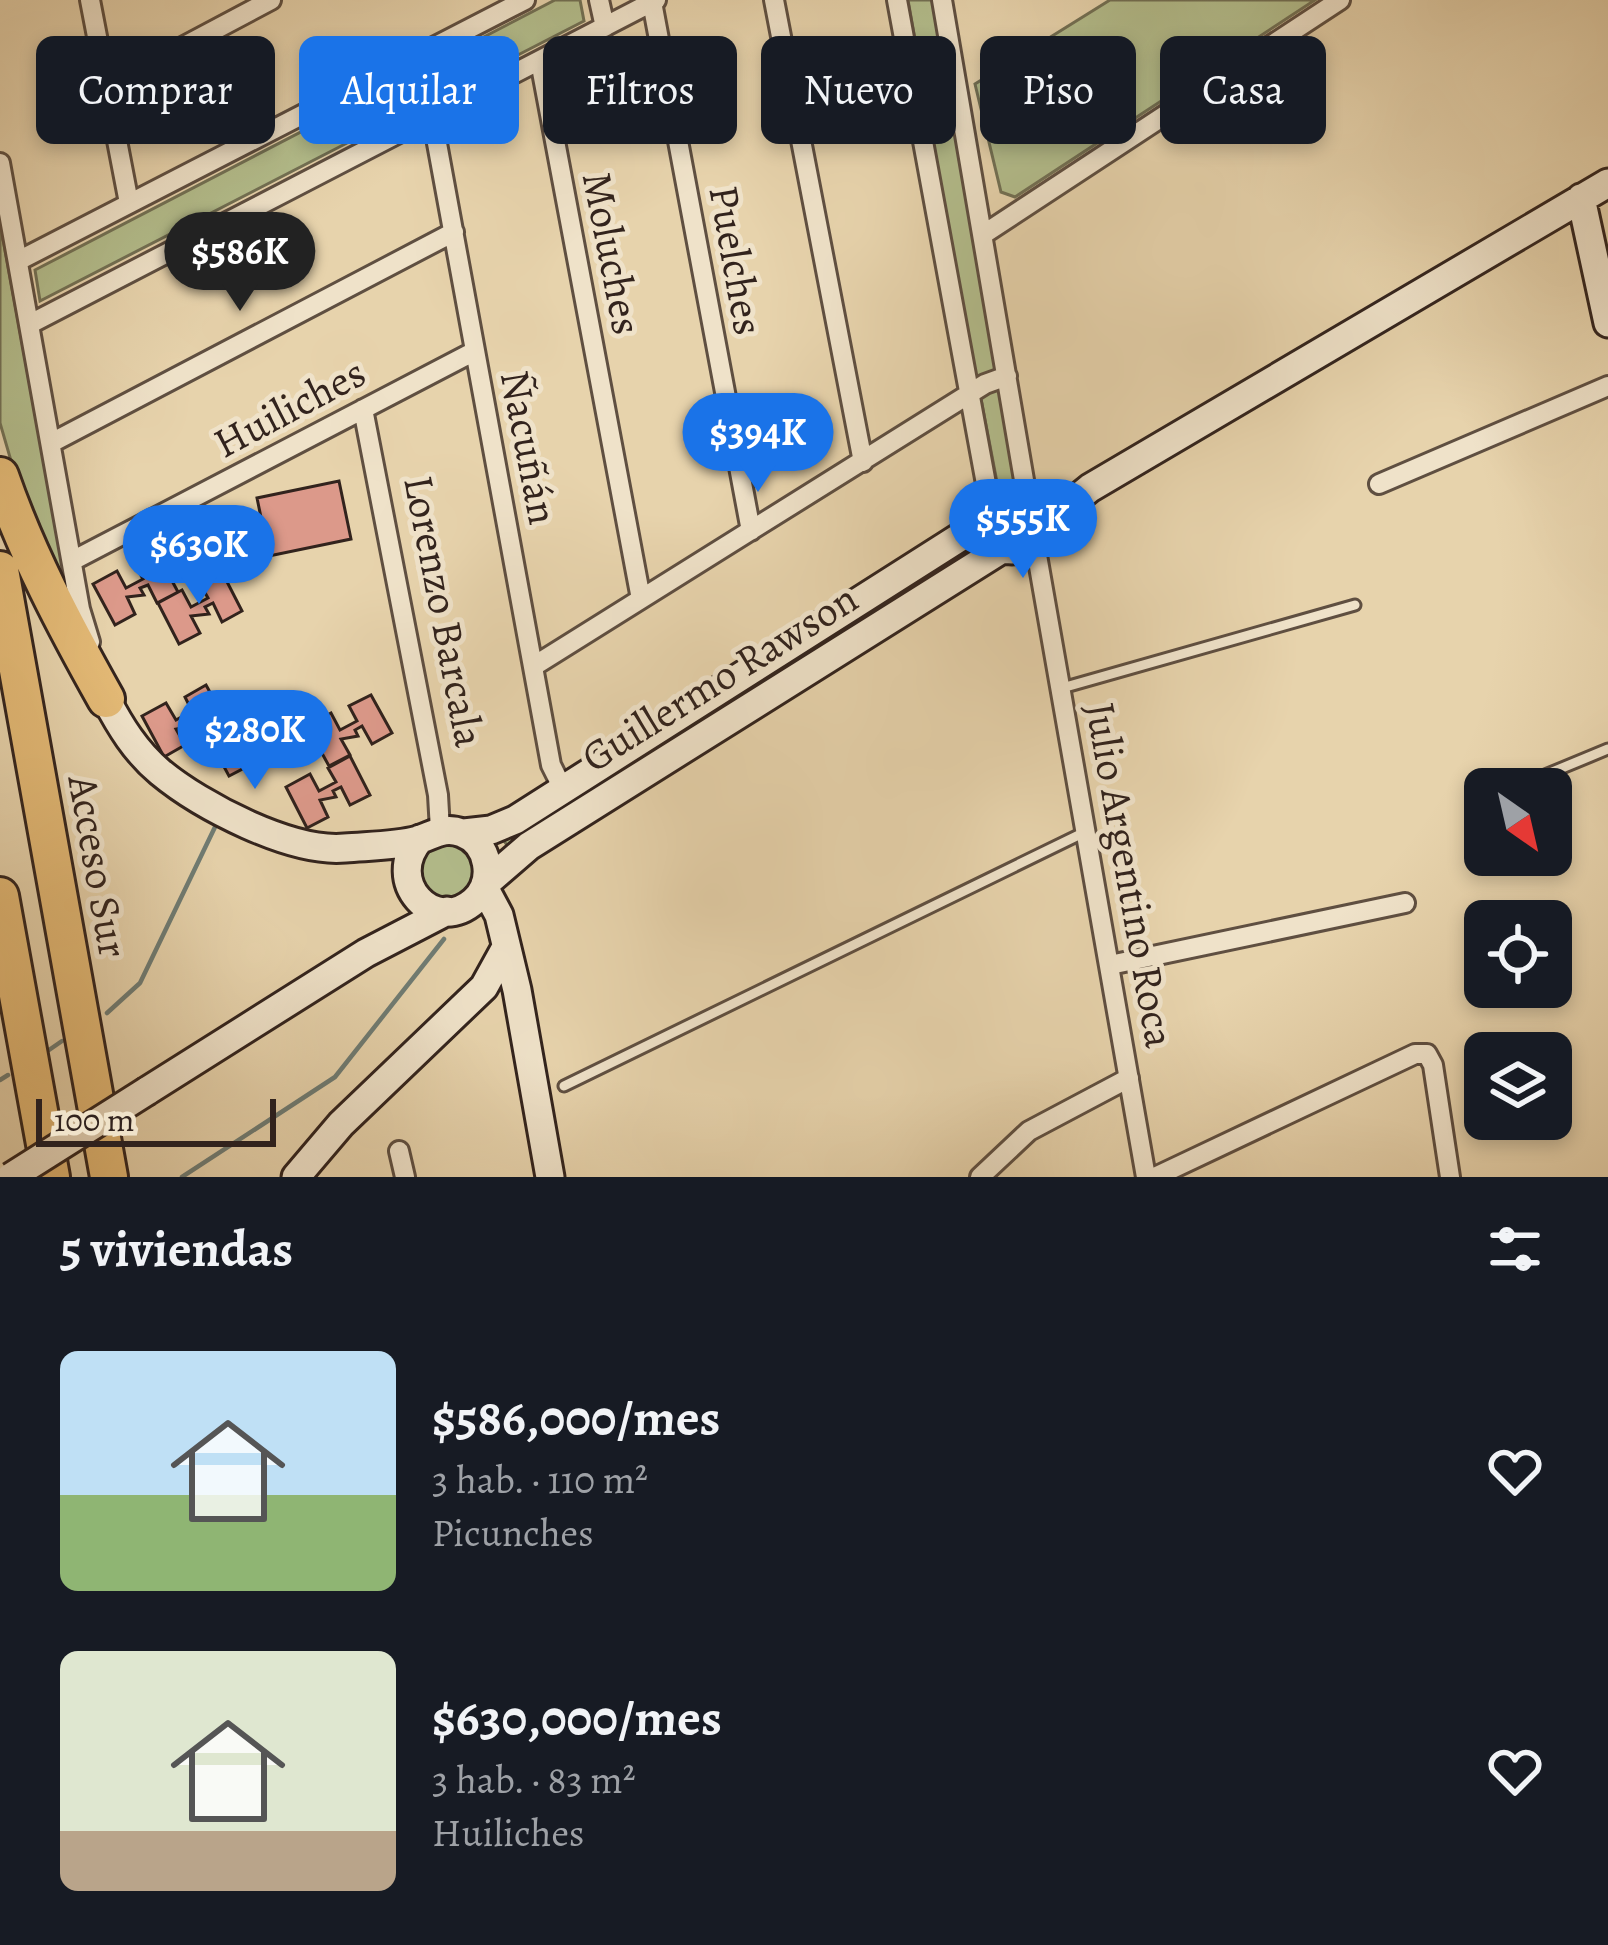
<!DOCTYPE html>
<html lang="es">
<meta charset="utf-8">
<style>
body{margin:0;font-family:Alegreya,serif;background:#242831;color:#f1f3f6;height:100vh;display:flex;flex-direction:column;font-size:45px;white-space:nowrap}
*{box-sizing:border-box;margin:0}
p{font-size:39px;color:#9ea1a6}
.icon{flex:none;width:66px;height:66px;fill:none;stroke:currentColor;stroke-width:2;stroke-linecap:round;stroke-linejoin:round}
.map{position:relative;height:1177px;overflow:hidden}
.drawer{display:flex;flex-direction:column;background:#171b24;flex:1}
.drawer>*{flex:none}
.guide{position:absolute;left:36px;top:36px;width:1536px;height:108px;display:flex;gap:24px}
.needle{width:78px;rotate:146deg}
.fabs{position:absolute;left:1464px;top:768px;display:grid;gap:24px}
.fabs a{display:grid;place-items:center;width:108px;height:108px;border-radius:18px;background:#171b24;box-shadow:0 6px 18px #0003;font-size:60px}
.scale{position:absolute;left:36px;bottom:30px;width:240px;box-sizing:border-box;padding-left:12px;border:6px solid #32231d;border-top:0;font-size:33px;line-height:42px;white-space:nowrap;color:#32231d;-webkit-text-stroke:9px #efe2c9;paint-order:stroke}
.price{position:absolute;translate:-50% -102px;padding:0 27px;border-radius:42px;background:#1a73e8;color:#fff;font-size:39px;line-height:78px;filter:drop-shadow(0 3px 6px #0008)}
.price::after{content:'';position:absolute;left:50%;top:72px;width:36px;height:27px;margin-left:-18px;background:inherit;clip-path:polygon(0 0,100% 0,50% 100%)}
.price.current{background:#222;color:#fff}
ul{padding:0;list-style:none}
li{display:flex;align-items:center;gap:36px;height:300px;padding:0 60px}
li span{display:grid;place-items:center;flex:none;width:336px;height:240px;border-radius:18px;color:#555}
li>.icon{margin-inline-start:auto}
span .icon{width:144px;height:144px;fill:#fffc;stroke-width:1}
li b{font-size:51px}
h2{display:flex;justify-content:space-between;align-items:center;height:144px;padding:0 60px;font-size:51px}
.tag{padding:0 42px;border-radius:18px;background:#171b24;box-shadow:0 6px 18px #0003;font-size:42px;line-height:108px}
.tag.current{background:#1a73e8;color:#fff}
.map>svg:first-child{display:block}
.green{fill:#b3bd8c;stroke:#727054;stroke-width:3}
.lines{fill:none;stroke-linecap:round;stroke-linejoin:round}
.stream{stroke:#6f7c74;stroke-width:4.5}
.building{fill:#dc998a;stroke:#32231d;stroke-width:3}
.lane-casing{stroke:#5f4f41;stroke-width:15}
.street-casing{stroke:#5f4f41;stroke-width:24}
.secondary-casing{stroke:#32231d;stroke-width:33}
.highway-casing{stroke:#32231d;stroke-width:42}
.lane{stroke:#efe2c9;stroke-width:9}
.street{stroke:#efe2c9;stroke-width:18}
.secondary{stroke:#efe2c9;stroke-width:27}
.highway{stroke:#e4ba76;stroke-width:36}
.secondary-bridge-casing{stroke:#32231d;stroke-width:33;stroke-linecap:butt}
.secondary-bridge{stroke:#efe2c9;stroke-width:27}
.labels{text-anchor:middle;stroke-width:10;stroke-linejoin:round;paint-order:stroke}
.street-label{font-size:42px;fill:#32231d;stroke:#efe2c9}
</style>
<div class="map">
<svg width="1608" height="1177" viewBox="0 0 1608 1177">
<rect width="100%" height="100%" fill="#e7d3ac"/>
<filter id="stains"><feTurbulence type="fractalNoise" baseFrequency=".00167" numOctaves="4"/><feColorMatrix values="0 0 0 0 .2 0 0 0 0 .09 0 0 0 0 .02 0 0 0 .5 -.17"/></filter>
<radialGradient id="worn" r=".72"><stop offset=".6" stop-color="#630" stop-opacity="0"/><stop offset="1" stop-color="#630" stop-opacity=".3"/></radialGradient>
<path class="green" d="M555,0H580L584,21L40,301L35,270Z
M908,0H932L997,367L993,374L979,377L974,373Z
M1110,0H1315L1015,197L1001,192L975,84Z
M0,223L73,620L25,509L0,423Z
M997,389L1001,392L1017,476L1009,485L997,482L981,399L984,393Z
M976,541L980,549L511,851L500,835Z
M446,840L469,848L477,882L458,900L432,898L416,872L420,856Z"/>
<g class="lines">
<path class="stream" d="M107,1013L140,983L215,827
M49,1050L62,1041
M0,1080L8,1075
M182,1177L335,1077L444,939"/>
</g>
<path class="building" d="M339,481L351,539L269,556L257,498Z
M157,553L178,592L157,603L148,585L140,588L144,595L127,597L135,614L115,625L93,584L117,571L126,588L143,579L135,565Z
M222,572L242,611L222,622L213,603L205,607L209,614L191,616L200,633L179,644L158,603L182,590L191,607L208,598L200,584Z
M206,685L227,723L207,734L197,716L190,720L193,726L176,729L185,745L164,757L142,716L166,703L176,720L192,711L185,697Z
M371,695L392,733L372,744L362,726L355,730L358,736L341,739L350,755L329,766L307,726L331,713L340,730L357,721L349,706Z
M271,704L292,743L272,753L262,735L255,739L258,745L241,748L250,765L229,776L207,735L231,722L240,739L257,730L249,716Z
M350,756L370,795L350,805L341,787L333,791L336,797L320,800L328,817L307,828L286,787L310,774L319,791L336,782L328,768Z"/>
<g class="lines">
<defs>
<path id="lane" d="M1062,688L1355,605
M1511,789L1608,749
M1481,801L1485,800
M564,1086L1087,831"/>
<path id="street" d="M90,0L129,203
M599,0L605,27
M774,0L863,462
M897,0L991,511
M942,0L1024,480L1016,501
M652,2L751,531
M540,61L641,599
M107,87L271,0
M432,116L551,765L563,789
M0,163L80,609L90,642
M984,234L1340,0
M18,261L525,0
M30,324L656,0
M363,409L438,795L440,830
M51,443L454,232
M1379,484L1608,386
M1034,538L1146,1177
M72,561L475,351
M534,666L985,384L1007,376
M1110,965L1405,903
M399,1151L405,1177
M980,1177L1029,1131L1129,1078
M1155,1177L1415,1054H1427L1433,1065L1450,1177"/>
<path id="secondary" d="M1581,198L1608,323
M987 525a25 25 0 1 1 50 0a25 25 0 1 1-50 0Z
M1037,531L1090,488L1608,183
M106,699C120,726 136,752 160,772C201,806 291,853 345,848C368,846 397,846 418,840C434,835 444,826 462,833C489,843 496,881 474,901C434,936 383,881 420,839
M464,833L491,830L515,820L987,520
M485,884L529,846L1002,549
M484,887L499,915L517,990L550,1177
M147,1091L366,953L447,911
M296,1177L341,1124L484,987L505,949"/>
<path id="highway" d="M0,476C27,554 65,626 106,699
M0,570L109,1177
M0,896L51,1177"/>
</defs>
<use href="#lane" class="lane-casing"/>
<use href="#street" class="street-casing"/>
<use href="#secondary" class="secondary-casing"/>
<use href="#highway" class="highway-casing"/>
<use href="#lane" class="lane"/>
<use href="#street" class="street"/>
<use href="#secondary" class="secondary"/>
<use href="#highway" class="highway"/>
<defs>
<path id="secondary-bridge" d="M11,1177L147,1091"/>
</defs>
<use href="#secondary-bridge" class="secondary-bridge-casing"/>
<use href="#secondary-bridge" class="secondary-bridge"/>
</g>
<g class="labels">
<g class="street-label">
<text transform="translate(613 253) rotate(79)" y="15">Moluches</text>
<text transform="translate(737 260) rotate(80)" y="15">Puelches</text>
<text transform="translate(289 407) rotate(-28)" y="15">Huiliches</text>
<text transform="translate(530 447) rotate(79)" y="15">Ñacuñán</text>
<text transform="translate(445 611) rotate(79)" y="15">Lorenzo Barcala</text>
<text transform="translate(719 677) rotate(-32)" y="15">Guillermo Rawson</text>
<text transform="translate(99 866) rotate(80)" y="15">Acceso Sur</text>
<text transform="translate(1131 875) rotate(80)" y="15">Julio Argentino Roca</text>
</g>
</g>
<rect width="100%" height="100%" filter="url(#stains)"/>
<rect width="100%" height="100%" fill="url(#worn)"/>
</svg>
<div class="fabs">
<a><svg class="needle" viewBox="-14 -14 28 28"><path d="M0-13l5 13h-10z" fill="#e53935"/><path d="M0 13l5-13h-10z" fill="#9ea1a6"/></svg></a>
<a><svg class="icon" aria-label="locate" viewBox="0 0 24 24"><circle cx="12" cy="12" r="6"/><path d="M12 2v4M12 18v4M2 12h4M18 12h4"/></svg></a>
<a><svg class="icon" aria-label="layers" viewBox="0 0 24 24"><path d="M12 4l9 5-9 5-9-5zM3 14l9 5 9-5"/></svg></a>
</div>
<div class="scale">100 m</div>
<b class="price current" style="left:240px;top:314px">$586K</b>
<b class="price" style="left:758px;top:495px">$394K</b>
<b class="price" style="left:1023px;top:581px">$555K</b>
<b class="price" style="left:199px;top:607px">$630K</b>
<b class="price" style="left:255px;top:792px">$280K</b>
<div class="guide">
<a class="tag">Comprar</a>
<a class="tag current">Alquilar</a>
<a class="tag">Filtros</a>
<a class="tag">Nuevo</a>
<a class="tag">Piso</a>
<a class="tag">Casa</a>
</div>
</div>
<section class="drawer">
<h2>5 viviendas<svg class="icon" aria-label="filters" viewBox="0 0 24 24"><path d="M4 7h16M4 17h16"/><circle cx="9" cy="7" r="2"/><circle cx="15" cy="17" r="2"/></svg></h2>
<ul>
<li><span style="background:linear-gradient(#bfe0f5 60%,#8fb573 0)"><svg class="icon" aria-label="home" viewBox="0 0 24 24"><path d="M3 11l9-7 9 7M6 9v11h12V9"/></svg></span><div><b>$586,000/mes</b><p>3 hab. · 110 m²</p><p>Picunches</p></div><svg class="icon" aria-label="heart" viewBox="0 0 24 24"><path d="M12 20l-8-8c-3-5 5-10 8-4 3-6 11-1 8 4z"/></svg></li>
<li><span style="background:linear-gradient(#dfe7d0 75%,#b9a48a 0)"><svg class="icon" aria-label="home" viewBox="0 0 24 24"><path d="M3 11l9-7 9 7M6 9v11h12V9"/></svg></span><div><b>$630,000/mes</b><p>3 hab. · 83 m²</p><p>Huiliches</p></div><svg class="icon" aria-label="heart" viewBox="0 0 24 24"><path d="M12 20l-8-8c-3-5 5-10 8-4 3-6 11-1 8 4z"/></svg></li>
</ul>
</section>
